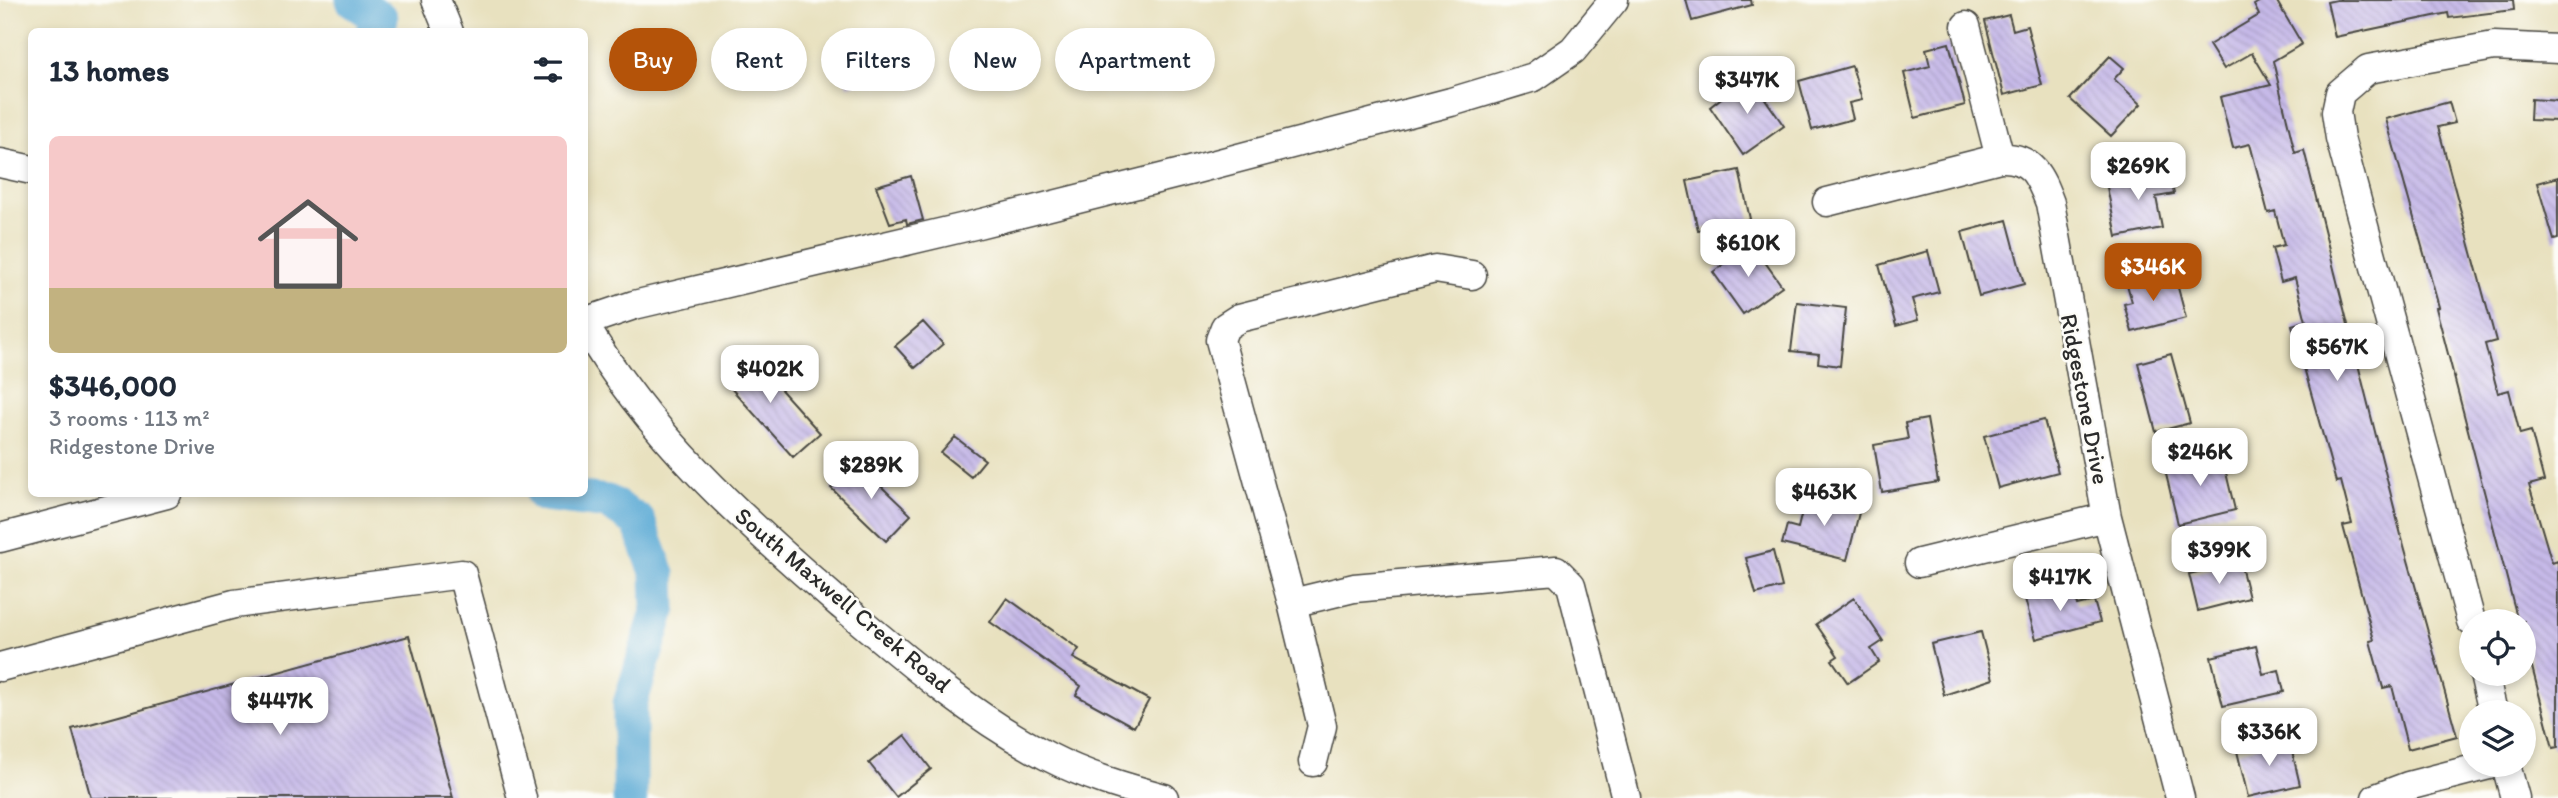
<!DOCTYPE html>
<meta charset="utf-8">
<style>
body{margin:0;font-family:Itim,sans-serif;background:#f6f6f7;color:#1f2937;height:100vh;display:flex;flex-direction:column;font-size:26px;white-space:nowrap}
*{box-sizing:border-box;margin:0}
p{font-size:23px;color:#747a83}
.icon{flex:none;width:38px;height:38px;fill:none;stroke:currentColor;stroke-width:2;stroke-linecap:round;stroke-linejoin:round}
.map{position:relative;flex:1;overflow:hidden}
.sheet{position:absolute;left:28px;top:28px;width:560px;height:469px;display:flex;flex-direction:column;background:#fff;border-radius:10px;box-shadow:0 4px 10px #0003}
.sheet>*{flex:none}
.top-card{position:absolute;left:609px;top:28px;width:665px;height:63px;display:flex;gap:14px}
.fabs{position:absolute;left:2459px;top:609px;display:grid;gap:14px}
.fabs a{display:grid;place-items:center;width:77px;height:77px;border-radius:50%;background:#fff;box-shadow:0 4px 10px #0003;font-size:35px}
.price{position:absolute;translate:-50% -60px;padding:0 16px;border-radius:14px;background:#fff;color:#222;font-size:23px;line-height:46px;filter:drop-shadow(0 2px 4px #0008)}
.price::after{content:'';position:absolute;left:50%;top:42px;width:21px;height:16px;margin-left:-10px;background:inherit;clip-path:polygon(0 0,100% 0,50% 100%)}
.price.selected{background:#b45309;color:#fff}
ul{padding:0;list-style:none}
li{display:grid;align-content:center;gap:14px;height:371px;padding:0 21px}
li+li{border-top:2px solid #e0e1e3}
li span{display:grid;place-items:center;height:217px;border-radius:10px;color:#555}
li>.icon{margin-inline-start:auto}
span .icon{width:126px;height:126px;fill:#fffc;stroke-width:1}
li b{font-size:30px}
h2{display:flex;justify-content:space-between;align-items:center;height:84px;padding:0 21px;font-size:30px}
.tag{padding:0 24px;border-radius:32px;background:#fff;box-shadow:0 4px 10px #0003;font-size:24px;line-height:63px}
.tag.selected{background:#b45309;color:#fff}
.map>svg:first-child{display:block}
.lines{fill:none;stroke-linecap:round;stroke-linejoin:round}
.river{stroke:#5baad5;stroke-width:35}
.building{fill:url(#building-back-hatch)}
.minor-casing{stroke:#474641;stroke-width:31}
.minor{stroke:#fff;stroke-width:28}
.labels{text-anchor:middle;stroke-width:5;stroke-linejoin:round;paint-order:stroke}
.street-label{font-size:24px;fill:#2b2b2b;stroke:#fdfcf7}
</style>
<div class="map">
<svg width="2558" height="798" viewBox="0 0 2558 798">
<defs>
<pattern id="building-back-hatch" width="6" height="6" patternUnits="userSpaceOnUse" patternTransform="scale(1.75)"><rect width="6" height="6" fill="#c6b9e8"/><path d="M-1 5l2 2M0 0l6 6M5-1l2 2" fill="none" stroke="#aa9fc7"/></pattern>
</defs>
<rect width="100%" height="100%" fill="#fdfcf7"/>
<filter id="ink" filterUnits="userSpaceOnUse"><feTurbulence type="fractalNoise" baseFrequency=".0143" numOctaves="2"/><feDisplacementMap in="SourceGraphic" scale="14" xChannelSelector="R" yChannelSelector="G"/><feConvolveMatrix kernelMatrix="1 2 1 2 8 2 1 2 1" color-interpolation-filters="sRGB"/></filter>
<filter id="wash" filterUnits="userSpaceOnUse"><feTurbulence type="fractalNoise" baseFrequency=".00686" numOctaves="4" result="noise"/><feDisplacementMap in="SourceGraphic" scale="28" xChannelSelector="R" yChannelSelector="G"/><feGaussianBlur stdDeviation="1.57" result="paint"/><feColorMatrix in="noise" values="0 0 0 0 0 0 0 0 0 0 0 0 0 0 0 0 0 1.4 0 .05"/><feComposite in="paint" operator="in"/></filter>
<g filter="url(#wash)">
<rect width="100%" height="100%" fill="#e8e1bf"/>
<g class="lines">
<path class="river" d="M353,0L381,19L373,32
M543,494L608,502L638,521L658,574L659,609L630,704V798"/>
</g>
<g id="blocks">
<path class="building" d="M1686,0H1751L1752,5L1692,21Z
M2262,0H2276L2302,44L2273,61L2295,153L2304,150L2401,535L2457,736L2408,749L2392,686L2383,688L2370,641L2374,640L2343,526L2352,524L2341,481L2336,482L2292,325L2306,321L2295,278L2281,282L2272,248L2284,245L2275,211L2268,213L2250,144L2233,148L2220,97L2271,85L2252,53L2224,69L2209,45L2259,15L2254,5Z
M2336,0H2513L2514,10L2449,18L2448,13L2335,37L2327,2Z
M2009,15L2013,30L2027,26L2042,85L2004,95L1985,21Z
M1949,43L1965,105L1915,118L1904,73L1930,66L1926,49Z
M864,50L871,79L848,86L840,57Z
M2110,56L2124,68L2114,79L2141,104L2111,136L2070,99Z
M1852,66L1862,100L1849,103L1853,119L1812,130L1799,81Z
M1749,76L1784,126L1743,155L1710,107Z
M2531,99L2558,101V121L2530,120Z
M2449,102L2455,123L2438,127L2496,341L2485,344L2498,393L2509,390L2520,434L2531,431L2544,481L2529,485L2552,563L2558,561V747L2553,748L2524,636V621H2518L2436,308L2439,307L2386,119Z
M1739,170L1750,219L1698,230L1687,181Z
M2169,170L2174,194L2156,197L2162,228L2117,237L2106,182Z
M911,176L923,220L907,224L906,219L890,223L876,186Z
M2558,177V239L2554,240L2537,183Z
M2007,220L2024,284L1979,296L1962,232Z
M1752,244L1782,286L1743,314L1713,272Z
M1928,251L1939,292L1912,299L1918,320L1896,326L1879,265Z
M2155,274L2158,285L2176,280L2186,318L2132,332L2124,304L2132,302L2126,281Z
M1797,302L1846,308L1840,366L1818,363L1819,354L1791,351Z
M923,322L943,344L915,368L895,346Z
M748,353L820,433L793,457L721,377Z
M2171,354L2190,423L2156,432L2138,363Z
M1927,419L1938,482L1882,492L1874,445L1908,439L1905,423Z
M2044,420L2058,472L1998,488L1984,436Z
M955,437L985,460L971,477L941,453Z
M2221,452L2235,510L2178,524L2164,466Z
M856,462L911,515L886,541L831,488Z
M1806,495L1860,509L1847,560L1782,544L1787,525L1798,528Z
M1773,551L1782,587L1756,594L1746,558Z
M2240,562L2249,598L2198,611L2189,574Z
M2072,586L2077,605L2094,601L2100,622L2036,639L2025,599Z
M1007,598L1079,649L1073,658L1149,700L1134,727L1076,695L1081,686L990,622Z
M1854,598L1883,641L1871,649L1879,662L1848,683L1832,660L1838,656L1816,624Z
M1981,632L1993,679L1944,695L1931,644Z
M409,636L453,798H91L72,729Z
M2256,646L2263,674L2279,670L2284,692L2223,706L2211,657Z
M905,735L931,769L896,797L869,763Z
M2289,738L2300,785L2248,797L2237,751Z"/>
</g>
</g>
<g filter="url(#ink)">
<use href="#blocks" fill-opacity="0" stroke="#474641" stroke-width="2"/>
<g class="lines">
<defs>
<path id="minor" d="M436,0L449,32
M1966,26L2000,158
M0,163L32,170
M1827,202L2000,158C2032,156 2040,177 2050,203L2107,517L2180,798
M584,322L634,305L974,225L1189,171L1451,102L1534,77L1573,50L1614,0
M584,324C648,435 744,521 840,604C905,659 973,718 1049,757C1086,776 1124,787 1164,798
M0,538L167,494
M1919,563L2107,517
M1292,603L1220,340L1225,327L1239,318L1435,269L1472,275
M2471,621L2340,138L2336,112L2340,93L2368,69L2494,46L2558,49
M0,667L234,604L462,574L522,798
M2484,674L2493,712
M1313,762L1322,726L1292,603L1354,588L1556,570L1571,585L1626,798
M2506,765L2515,798
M2376,798L2408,786L2489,765"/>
</defs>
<use href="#minor" class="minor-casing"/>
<use href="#minor" class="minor"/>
</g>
</g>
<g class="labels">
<g class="street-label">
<text transform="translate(2085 399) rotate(79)" y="8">Ridgestone Drive</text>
<text transform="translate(843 600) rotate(40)" y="8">South Maxwell Creek Road</text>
</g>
</g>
</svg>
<div class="fabs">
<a><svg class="icon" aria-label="locate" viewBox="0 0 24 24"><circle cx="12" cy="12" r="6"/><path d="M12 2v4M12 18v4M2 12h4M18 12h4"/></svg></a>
<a><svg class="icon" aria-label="layers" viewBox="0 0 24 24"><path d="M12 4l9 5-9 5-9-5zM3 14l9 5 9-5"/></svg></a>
</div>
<b class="price" style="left:1747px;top:116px">$347K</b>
<b class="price" style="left:2138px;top:202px">$269K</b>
<b class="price" style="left:1748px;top:279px">$610K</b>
<b class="price selected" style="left:2153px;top:303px">$346K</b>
<b class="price" style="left:2337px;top:383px">$567K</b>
<b class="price" style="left:770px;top:405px">$402K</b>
<b class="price" style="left:2200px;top:488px">$246K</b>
<b class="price" style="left:871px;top:501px">$289K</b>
<b class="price" style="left:1824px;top:528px">$463K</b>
<b class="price" style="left:2219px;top:586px">$399K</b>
<b class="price" style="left:2060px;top:613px">$417K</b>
<b class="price" style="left:280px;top:737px">$447K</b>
<b class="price" style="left:2269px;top:768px">$336K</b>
<div class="top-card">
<a class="tag selected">Buy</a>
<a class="tag">Rent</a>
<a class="tag">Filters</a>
<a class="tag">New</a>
<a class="tag">Apartment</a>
</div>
<section class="sheet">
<h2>13 homes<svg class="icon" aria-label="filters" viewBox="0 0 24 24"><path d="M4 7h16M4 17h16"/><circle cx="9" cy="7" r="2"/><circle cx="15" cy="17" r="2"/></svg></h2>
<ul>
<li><span style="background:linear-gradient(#f6c9c9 70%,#c2b280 0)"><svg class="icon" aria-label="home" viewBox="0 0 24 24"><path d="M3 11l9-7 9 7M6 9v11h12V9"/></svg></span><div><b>$346,000</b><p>3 rooms · 113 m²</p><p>Ridgestone Drive</p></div></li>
</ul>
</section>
</div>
